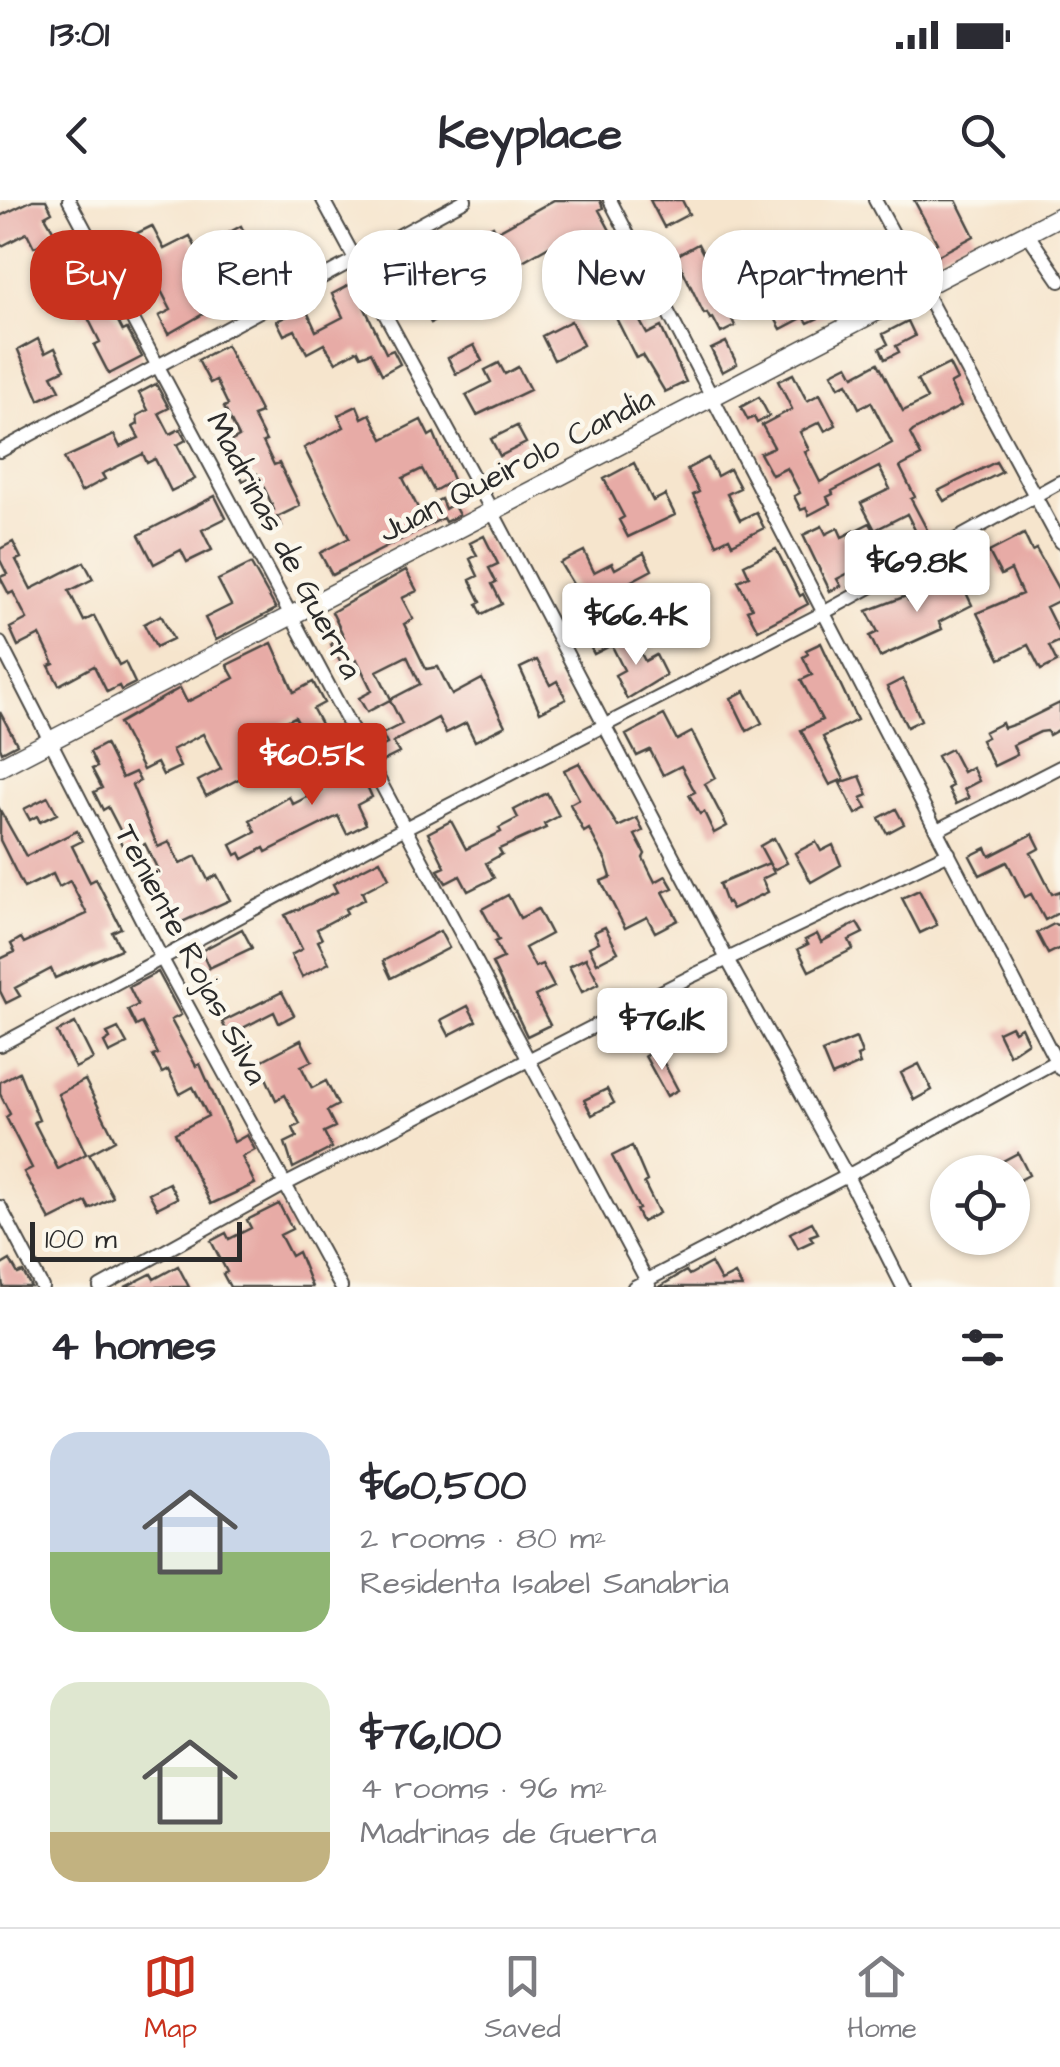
<!DOCTYPE html>
<meta charset="utf-8">
<style>
body{margin:0;font-family:"Architects Daughter",sans-serif;background:#f2f2f3;color:#2b2b33;height:100vh;display:flex;flex-direction:column;font-size:38px;white-space:nowrap}
*{box-sizing:border-box;margin:0}
p{font-size:32px;color:#7c7c81}
.icon{flex:none;width:55px;height:55px;fill:none;stroke:currentColor;stroke-width:2;stroke-linecap:round;stroke-linejoin:round}
.map{position:relative;height:1087px;overflow:hidden}
.sheet{display:flex;flex-direction:column;background:#fff;flex:1}
.sheet>*{flex:none}
.banner{position:absolute;left:30px;top:30px;width:1000px;height:90px;display:flex;gap:20px}
.controls{position:absolute;left:930px;top:955px;display:grid;gap:20px}
.controls a{display:grid;place-items:center;width:100px;height:100px;border-radius:50%;background:#fff;box-shadow:0 2px 8px #0004;font-size:50px}
.scale{position:absolute;left:30px;bottom:25px;width:212px;box-sizing:border-box;padding-left:10px;border:5px solid #2b2b2b;border-top:0;font-size:28px;line-height:35px;white-space:nowrap;color:#2b2b2b;-webkit-text-stroke:8px #fbf7ec;paint-order:stroke}
.price{position:absolute;translate:-50% -85px;padding:0 22px;border-radius:10px;background:#fff;color:#222;font-size:32px;line-height:65px;filter:drop-shadow(0 2px 5px #0008)}
.price::after{content:'';position:absolute;left:50%;top:60px;width:30px;height:22px;margin-left:-15px;background:inherit;clip-path:polygon(0 0,100% 0,50% 100%)}
.price.current{background:#c8321e;color:#fff}
ul{padding:0;list-style:none}
li{display:flex;align-items:center;gap:30px;height:250px;padding:0 50px}
li span{display:grid;place-items:center;flex:none;width:280px;height:200px;border-radius:30px;color:#555}
li>.icon{margin-inline-start:auto}
span .icon{width:120px;height:120px;fill:#fffc;stroke-width:1}
li b{font-size:42px}
h2{display:flex;justify-content:space-between;align-items:center;height:120px;padding:0 50px;font-size:42px}
.tag{padding:0 35px;border-radius:40px;background:#fff;box-shadow:0 2px 8px #0004;font-size:35px;line-height:90px}
.tag.current{background:#c8321e;color:#fff}
.status{display:flex;justify-content:space-between;align-items:center;height:70px;padding:0 50px;background:#fff;direction:ltr}
.status svg{height:28px;fill:currentColor}
header{display:flex;justify-content:space-between;align-items:center;height:130px;padding:0 50px;background:#fff;font-size:45px;font-weight:800}
.dock{display:flex;justify-content:space-around;align-items:center;height:140px;border-top:2px solid #e1e1e2;background:#fff;font-size:28px;color:#7c7c81}
.dock a{display:grid;justify-items:center;gap:5px}
.dock .current{color:#c8321e}
.map>svg:first-child{display:block}
.building{fill:#e7aba6;fill-rule:evenodd}
.lines{fill:none;stroke-linecap:round;stroke-linejoin:round}
.street-casing{stroke:#494743;stroke-width:16}
.secondary-casing{stroke:#494743;stroke-width:21}
.street{stroke:#fff;stroke-width:12}
.secondary{stroke:#fff;stroke-width:18}
.labels{text-anchor:middle;stroke-width:9;stroke-linejoin:round;paint-order:stroke}
.street-label{font-size:32px;fill:#2b2b2b;stroke:#fbf7ec}
</style>
<div class="status"><b>13:01</b><svg viewBox="0 0 49 12"><path d="M0 12V9h3v3zM5 12V6h3v6zM10 12V3h3v9zM15 12V0h3v12zM26 1h20v11H26zM47 4h2v5h-2z"/></svg></div>
<header><svg class="icon" aria-label="back" viewBox="0 0 24 24"><path d="M15 5l-7 7 7 7"/></svg>Keyplace<svg class="icon" aria-label="search" viewBox="0 0 24 24"><circle cx="10" cy="10" r="6"/><path d="M15 15l6 6"/></svg></header>
<div class="map">
<svg width="1060" height="1087" viewBox="0 0 1060 1087">
<rect width="100%" height="100%" fill="#fbf7ec"/>
<filter id="ink" filterUnits="userSpaceOnUse"><feTurbulence type="fractalNoise" baseFrequency=".01" numOctaves="2"/><feDisplacementMap in="SourceGraphic" scale="20" xChannelSelector="R" yChannelSelector="G"/><feConvolveMatrix kernelMatrix="1 2 1 2 8 2 1 2 1" color-interpolation-filters="sRGB"/></filter>
<filter id="wash" filterUnits="userSpaceOnUse"><feTurbulence type="fractalNoise" baseFrequency=".0048" numOctaves="4" result="noise"/><feDisplacementMap in="SourceGraphic" scale="40" xChannelSelector="R" yChannelSelector="G"/><feGaussianBlur stdDeviation="2.25" result="paint"/><feColorMatrix in="noise" values="0 0 0 0 0 0 0 0 0 0 0 0 0 0 0 0 0 1.4 0 .05"/><feComposite in="paint" operator="in"/></filter>
<g filter="url(#wash)">
<rect width="100%" height="100%" fill="#f6e5cd"/>
<g id="blocks">
<path class="building" d="M33,0H46L52,12L45,16L71,60L51,70L39,45L34,47L27,33L0,47V16Z
M554,0H600L603,8L599,10L620,49L616,50L623,62L617,65L623,78L618,81L647,134L661,127L686,182L665,192L643,155L636,158L610,106H604L594,86L591,87L584,72L587,71L573,46L553,55L549,46L498,75L487,53L462,66L457,57L427,73L438,94L442,92L453,112L431,123L409,82L398,87L393,78L426,57L424,53L466,31L470,38L493,26L496,32Z
M650,0H682L689,14L664,27Z
M914,0H956L974,36L933,58L927,48L937,43Z
M152,26L164,49L190,36L203,62L188,70L199,92L214,83L224,102L168,134L159,116L171,110L155,79L143,85L133,65L141,61L129,37Z
M241,26L258,59L246,65L256,84L243,91L227,60L224,61L218,50L234,41L230,32Z
M698,44L708,63L732,51L738,63L713,76L735,126L721,133L713,118L710,119L707,113L704,114L676,56Z
M806,51L810,58L819,53L835,82L849,75L854,83L889,68L898,86L883,94L880,88L846,105L849,110L838,116L835,110L808,123L804,117L781,129L770,109L791,98L782,80L791,71L789,66L796,63L793,58Z
M89,69L109,109L111,108L123,131L127,129L142,157L109,174L94,145L100,142L86,114L81,117L72,98L78,95L75,89L80,86L75,76Z
M353,83L386,153L393,150L400,164L382,174L371,152L361,156L358,150L336,162L324,144L307,153L295,130L284,135L277,121L305,107L316,131L343,117L332,94Z
M571,121L583,145L554,160L542,136Z
M908,121L915,136L896,146L899,152L885,159L880,148L888,144L883,134Z
M38,139L45,153L55,148L65,169L52,175L60,190L39,200L18,150Z
M726,142L737,164L722,172L711,149Z
M226,145L261,213L253,216L266,241L263,242L274,265L279,263L300,306L277,317L282,326L271,332L263,316L274,310L268,296L257,274L243,281L232,258L237,256L230,242L239,237L224,207L228,205L216,180L210,183L198,160Z
M474,145L482,161L456,174L448,158Z
M499,163L505,174L518,167L530,190L477,215L466,195L491,182L485,170Z
M878,163L903,211L927,199L917,180L949,164L957,180L950,184L961,206L913,231L910,234L921,256L900,267L915,297L911,299L933,341L923,346L907,314L875,330L861,303L890,289L879,267L832,291L833,294L827,297L830,304L809,315L806,308L801,310L794,296L800,293L787,268L772,275L760,253L774,247L762,225L792,209L778,181L793,174L807,201L820,194L836,225L825,231L820,222L800,232L809,250L805,252L820,282L892,243L871,202L859,208L847,183L839,187L832,173L848,165L854,176Z
M156,184L169,208L159,213L170,234L180,229L186,240L177,245L195,279L171,291L155,259L147,263L143,254L102,274L105,279L81,292L64,258L114,235L120,247L139,238L133,227L138,224L137,216L148,210L139,193Z
M759,197L769,216L757,223L754,217L748,220L741,207Z
M357,206L362,218L370,214L383,239L421,220L429,236L434,233L453,280L434,291L422,269L403,278L419,310L441,299L445,309L453,304L459,315L445,322L443,318L332,375L320,353L349,338L304,248L344,227L338,215Z
M517,226L526,243L500,256L491,239Z
M708,258L717,276L730,269L740,288L727,294L740,320L756,312L764,328L732,344L729,338L717,344L693,295L699,292L687,269Z
M996,262L1002,272L944,301L938,291Z
M634,263L653,301L665,295L675,315L628,337L619,320L624,317L604,279Z
M215,296L226,318L202,330L212,350L187,362L181,350L154,364L139,335Z
M870,323L877,336L872,338L882,356L837,379L841,386L830,391L803,335L822,326L826,334L838,328L842,337Z
M1024,334L1032,351L1036,349L1060,392V400L1046,407L1060,435V441L1049,446L1057,462L1041,470L1028,445L1000,459L977,413L1022,394L1011,370L1001,375L989,352Z
M484,336L498,364L489,368L496,382L492,384L502,404L482,414L477,404L481,402L470,380L478,376L470,359L477,355L470,343Z
M13,342L21,358L16,360L31,389L84,362L93,379L69,391L84,421L94,416L119,465L125,462L135,483L121,490L119,486L107,492L94,466L59,485L49,466L54,464L40,435L18,446L10,428L27,419L13,392L9,394L0,377L7,374L0,360V349Z
M776,349L800,396L803,394L808,404L758,430L747,410L752,408L738,381L749,376L744,365Z
M584,351L594,372L612,363L615,369L644,353L652,370L609,393L620,413L601,423L612,445L594,454L584,435L589,432L577,409L585,404L560,363Z
M251,364L276,409L216,440L205,418L231,405L218,380Z
M406,370L417,391L402,398L413,419L404,424L426,469L438,467L452,495L482,479L505,526L475,541L466,523L446,533L438,518L393,542L399,553L381,562L375,550L387,544L382,534L402,524L390,500L367,512L359,498L372,491L357,460L343,467L331,444L344,437L332,412ZM407,456L420,484L391,499L377,471Z
M949,373L951,377L957,374L972,405L939,422L942,429L880,457L870,436L878,432L867,411L906,396L908,400L937,385L935,380Z
M161,415L173,439L156,447L144,424Z
M632,436L645,461L656,455L666,475L627,499L615,475L624,470L612,446Z
M272,443L294,492L313,482L324,503L313,509L323,528L306,537L295,517L266,531L280,558L288,554L299,577L289,582L277,559L206,596L198,581L221,569L203,534L172,550L180,567L163,575L157,563L143,570L119,523L180,488L187,502L234,478L227,465Z
M821,443L857,520L823,537L844,579L830,585L801,530L822,520L801,480L812,475L803,457L808,454L806,450Z
M537,460L550,485L557,481L566,499L540,512L520,468Z
M903,479L921,520L907,527L887,487Z
M745,491L762,523L747,531L731,498Z
M1060,503V529L1049,535L1047,531L1040,532L1013,545L1017,555L994,566L981,540L987,537L984,532L1002,523L1004,528L1021,522Z
M0,512L17,544L2,552L0,547Z
M664,515L677,540L692,532L715,578L705,584L727,626L714,633L704,612L700,614L689,595L695,592L681,566L663,575L650,550L637,556L626,535Z
M105,544L122,578L135,572L140,581L132,585L158,647L169,642L180,664L196,656L208,680L217,675L230,700L178,724L152,679L160,674L145,644L126,654L118,636L122,634L108,607L103,610L94,592L102,588L92,569L97,567L90,552Z
M350,548L372,597L357,605L366,624L347,634L338,616L266,652L264,648L243,659L240,653L236,655L231,645L256,632L250,620L289,597L293,604L321,590L312,572L336,560L334,556Z
M951,549L963,572L972,567L979,581L964,589L969,598L956,604L948,588L952,586L937,556Z
M579,563L618,627L637,618L643,631L635,635L645,654L643,658L655,682L666,676L673,688L663,692L678,720L655,732L647,717L625,728L601,681L611,677L606,661L589,629L584,632L570,604L579,599L564,570Z
M860,576L868,595L861,598L867,608L856,614L840,583Z
M547,593L559,616L544,624L546,628L499,649L502,654L486,663L494,678L468,691L460,676L446,683L438,670L445,667L428,633L451,621L466,649L501,632L499,628L518,618L514,610Z
M48,597L57,614L40,622L37,616L30,620L24,609Z
M896,609L904,624L887,633L879,618Z
M0,610L26,656L77,631L82,641L72,646L90,682L96,679L121,728L112,732L121,749L55,778L51,769L15,788L20,796L6,803L0,791V759L15,752L11,744L21,738L24,743L87,714L70,681L59,687L53,674L24,688L0,640Z
M1033,634L1040,648L1031,653L1052,694L1060,691V712L1045,720L1031,694L1025,697L1007,662L980,675L970,656L986,648L990,656Z
M774,638L787,663L773,670L760,646Z
M816,642L821,651L833,645L841,665L811,682L795,653Z
M380,660L389,678L362,692L365,699L345,709L347,713L317,729L322,739L318,741L329,763L302,777L291,755L302,749L285,715L337,692L333,684Z
M769,663L774,673L762,679L768,692L732,709L728,702L726,703L719,684Z
M919,690L937,725L920,733L902,698Z
M508,695L520,718L538,709L551,734L525,748L535,767L542,764L554,787L535,796L550,825L527,836L492,763L503,758L495,742L499,740L482,709Z
M857,723L863,733L849,740L853,749L809,771L798,749L808,744L805,740L817,734L821,742Z
M1054,724L1060,726V748L1048,754L1037,733Z
M605,727L618,752L597,763L589,747L599,742L594,732Z
M242,729L252,748L209,768L201,751Z
M440,731L449,748L391,778L383,761Z
M586,758L599,783L582,792L569,766Z
M158,772L181,815L171,820L196,866L200,864L234,942L247,935L255,950L242,957L255,984L211,1004L175,933L208,916L193,887L180,894L168,870L162,873L153,856L158,854L142,823L136,826L128,810L138,805L129,787Z
M282,792L294,815L279,823L274,812L229,835L222,822Z
M468,806L476,821L449,835L441,820Z
M75,823L93,859L75,868L57,832Z
M1011,826L1014,831L1021,827L1028,842L1009,855L998,832Z
M118,828L127,844L109,853L104,843L110,839L107,833Z
M856,838L862,854L857,856L860,864L832,876L822,852Z
M301,840L312,861L301,866L312,888L326,881L338,905L327,911L335,927L324,932L332,948L293,968L285,943L297,937L293,928L300,924L285,895L276,900L259,862Z
M657,850L678,890L667,896L645,856Z
M919,864L932,890L914,900L901,873Z
M19,872L39,920L34,922L58,969L86,954L58,894L85,880L115,940L89,954L113,997L90,1009L86,1002L50,1020L24,972L32,968L6,917L10,914L0,894V882Z
M607,889L614,903L592,915L584,900Z
M632,946L647,981L644,983L659,1013L642,1022L636,1010L639,1009L612,956Z
M1018,953L1029,975L1012,984V972H982Z
M169,983L177,998L157,1008L149,993Z
M279,1004L292,1029L280,1035L291,1056L298,1052L312,1087H230L223,1074L227,1072L211,1041L226,1033L229,1039L251,1028L247,1020Z
M812,1022L818,1033L810,1036L813,1041L798,1048L790,1033Z
M10,1060L18,1074L23,1072L31,1087H3L0,1066Z
M711,1063L721,1081L735,1074L742,1087H659L686,1071L689,1075Z
M178,1066L189,1087H125L151,1074L154,1079Z"/>
</g>
</g>
<g filter="url(#ink)">
<use href="#blocks" fill-opacity="0" stroke="#494743" stroke-width="2.5"/>
<g class="lines">
<defs>
<path id="street" d="M69,0L649,1085
M323,0L492,311L727,759L847,976L634,1087
M610,0L1060,869
M875,0L1060,342
M1027,33L1060,81
M0,251L465,0
M0,443L162,759L341,1087
M937,630L1060,567
M0,845L405,628L825,412L1060,282
M0,1007L42,1087
M100,1087L284,985L692,776L949,653
M903,1087L847,976L1060,859"/>
<path id="secondary" d="M0,567L1060,16"/>
</defs>
<use href="#street" class="street-casing"/>
<use href="#secondary" class="secondary-casing"/>
<use href="#street" class="street"/>
<use href="#secondary" class="secondary"/>
</g>
</g>
<g class="labels">
<g class="street-label">
<text transform="translate(516 264) rotate(-27)" y="11">Juan Queirolo Candia</text>
<text transform="translate(285 345) rotate(62)" y="11">Madrinas de Guerra</text>
<text transform="translate(192 754) rotate(62)" y="11">Teniente Rojas Silva</text>
</g>
</g>
</svg>
<div class="controls">
<a><svg class="icon" aria-label="locate" viewBox="0 0 24 24"><circle cx="12" cy="12" r="6"/><path d="M12 2v4M12 18v4M2 12h4M18 12h4"/></svg></a>
</div>
<div class="scale">100 m</div>
<b class="price" style="left:917px;top:415px">$69.8K</b>
<b class="price" style="left:636px;top:468px">$66.4K</b>
<b class="price current" style="left:312px;top:608px">$60.5K</b>
<b class="price" style="left:662px;top:873px">$76.1K</b>
<div class="banner">
<a class="tag current">Buy</a>
<a class="tag">Rent</a>
<a class="tag">Filters</a>
<a class="tag">New</a>
<a class="tag">Apartment</a>
</div>
</div>
<section class="sheet">
<h2>4 homes<svg class="icon" aria-label="filters" viewBox="0 0 24 24"><path d="M4 7h16M4 17h16"/><circle cx="9" cy="7" r="2"/><circle cx="15" cy="17" r="2"/></svg></h2>
<ul>
<li><span style="background:linear-gradient(#c9d6e8 60%,#8fb573 0)"><svg class="icon" aria-label="home" viewBox="0 0 24 24"><path d="M3 11l9-7 9 7M6 9v11h12V9"/></svg></span><div><b>$60,500</b><p>2 rooms · 80 m²</p><p>Residenta Isabel Sanabria</p></div></li>
<li><span style="background:linear-gradient(#dfe7d0 75%,#c2b280 0)"><svg class="icon" aria-label="home" viewBox="0 0 24 24"><path d="M3 11l9-7 9 7M6 9v11h12V9"/></svg></span><div><b>$76,100</b><p>4 rooms · 96 m²</p><p>Madrinas de Guerra</p></div></li>
</ul>
</section>
<nav class="dock">
<a class="current"><svg class="icon" aria-label="map" viewBox="0 0 24 24"><path d="M3 6l6-2 6 2 6-2v14l-6 2-6-2-6 2zM9 4v14M15 6v14"/></svg>Map</a>
<a><svg class="icon" aria-label="saved" viewBox="0 0 24 24"><path d="M7 4h10v16l-5-4-5 4z"/></svg>Saved</a>
<a><svg class="icon" aria-label="home" viewBox="0 0 24 24"><path d="M3 11l9-7 9 7M6 9v11h12V9"/></svg>Home</a>
</nav>
